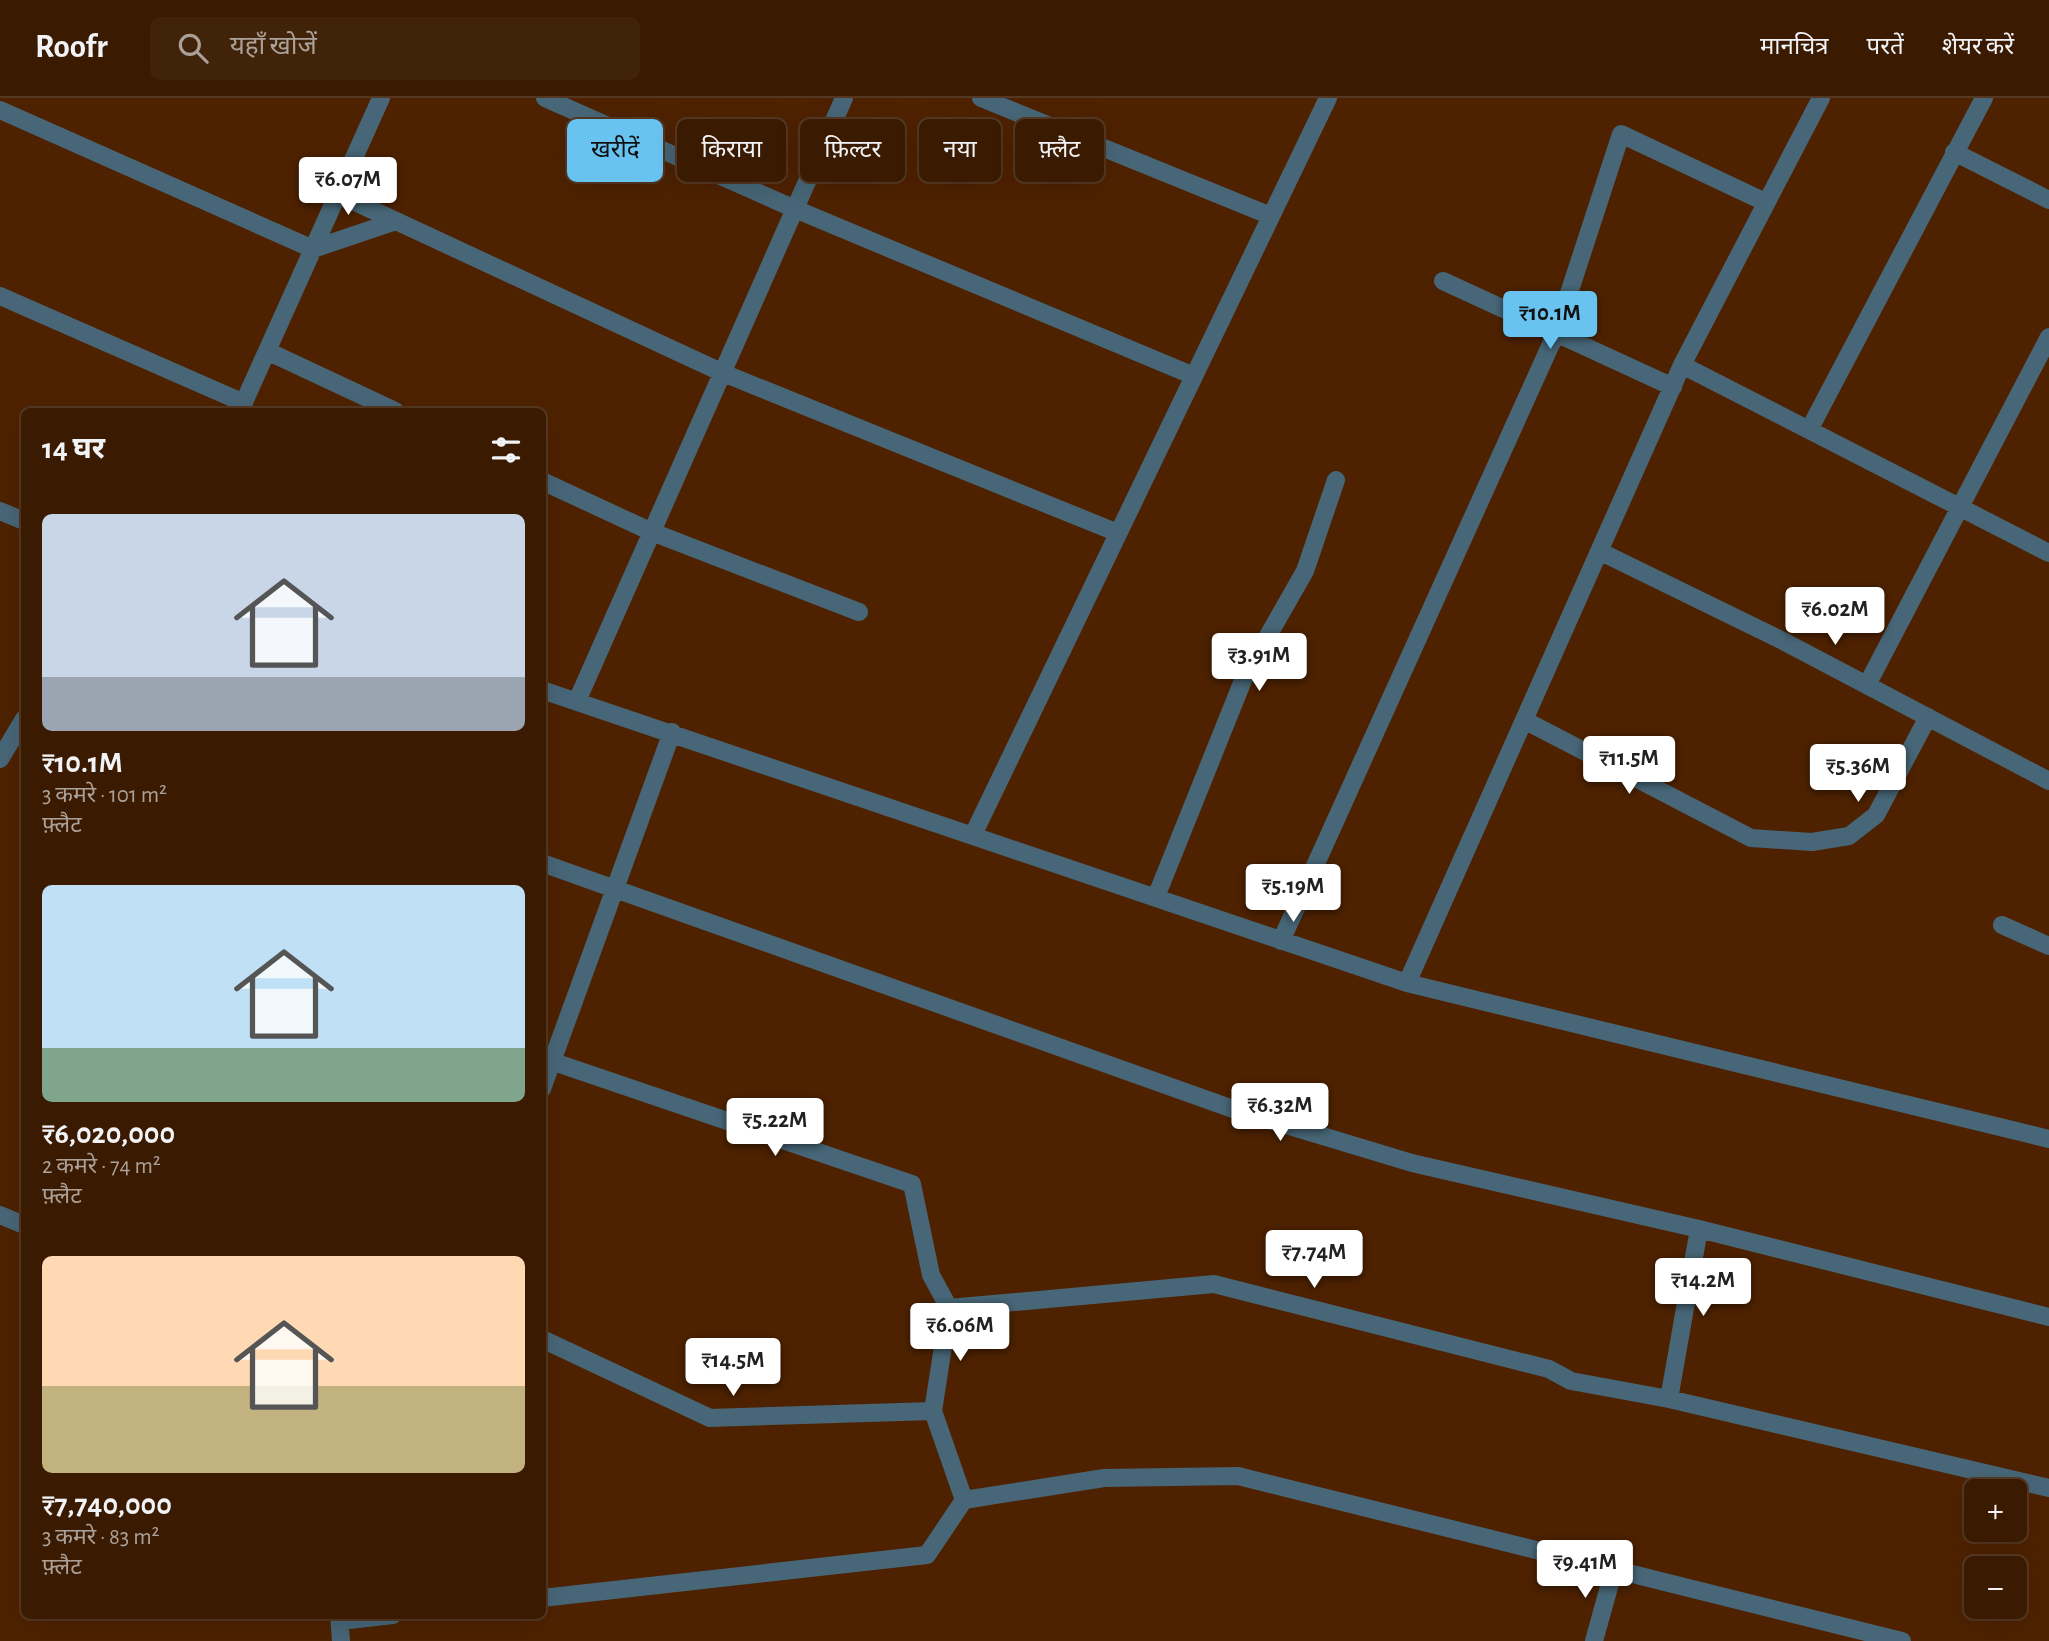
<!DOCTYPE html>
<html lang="hi">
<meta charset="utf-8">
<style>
body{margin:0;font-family:"Alegreya Sans","Noto Sans Devanagari",sans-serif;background:#41230a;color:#f1f3f6;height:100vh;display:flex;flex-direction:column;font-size:26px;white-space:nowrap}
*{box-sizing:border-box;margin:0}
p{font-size:23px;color:#aba199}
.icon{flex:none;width:38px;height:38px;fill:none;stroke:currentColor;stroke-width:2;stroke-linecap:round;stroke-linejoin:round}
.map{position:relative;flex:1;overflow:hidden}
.sheet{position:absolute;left:21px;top:310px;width:525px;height:1211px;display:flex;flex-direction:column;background:#3a1a00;border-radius:10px;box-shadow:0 7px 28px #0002,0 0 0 2px #543822}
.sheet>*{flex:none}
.banner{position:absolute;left:567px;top:21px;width:665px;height:63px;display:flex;gap:14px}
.fabs{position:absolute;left:1964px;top:1381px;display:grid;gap:14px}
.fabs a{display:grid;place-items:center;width:63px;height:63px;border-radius:10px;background:#3a1a00;box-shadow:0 7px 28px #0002,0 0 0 2px #543822;font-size:35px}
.price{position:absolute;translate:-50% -60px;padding:0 16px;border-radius:7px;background:#fff;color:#222;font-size:23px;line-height:46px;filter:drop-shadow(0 2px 4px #0008)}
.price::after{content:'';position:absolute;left:50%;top:42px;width:21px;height:16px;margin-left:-10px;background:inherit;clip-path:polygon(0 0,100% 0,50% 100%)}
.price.on{background:#69c3f1;color:#111}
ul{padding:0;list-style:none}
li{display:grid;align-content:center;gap:14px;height:371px;padding:0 21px}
li span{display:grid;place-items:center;height:217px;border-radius:10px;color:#555}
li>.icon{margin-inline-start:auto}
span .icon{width:126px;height:126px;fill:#fffc;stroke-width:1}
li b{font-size:30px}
h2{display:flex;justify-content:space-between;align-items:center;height:84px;padding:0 21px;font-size:30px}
.pill{padding:0 24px;border-radius:10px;background:#3a1a00;box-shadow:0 7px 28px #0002,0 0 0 2px #543822;font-size:24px;line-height:63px}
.pill.on{background:#69c3f1;color:#111}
header{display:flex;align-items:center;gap:42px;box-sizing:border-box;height:98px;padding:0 35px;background:#3a1a00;border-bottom:2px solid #543822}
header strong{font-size:33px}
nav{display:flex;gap:38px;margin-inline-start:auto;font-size:24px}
.search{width:490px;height:63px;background:#41230a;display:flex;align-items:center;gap:18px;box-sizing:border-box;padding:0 24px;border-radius:10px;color:#aba199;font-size:26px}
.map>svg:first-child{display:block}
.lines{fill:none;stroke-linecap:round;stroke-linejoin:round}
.street{stroke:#476677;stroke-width:18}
</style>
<header>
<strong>Roofr</strong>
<div class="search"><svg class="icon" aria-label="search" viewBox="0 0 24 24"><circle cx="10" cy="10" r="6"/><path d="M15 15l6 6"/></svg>यहाँ खोजें</div>
<nav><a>मानचित्र</a><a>परतें</a><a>शेयर करें</a></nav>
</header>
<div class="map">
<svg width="2049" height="1543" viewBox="0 0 2049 1543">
<rect width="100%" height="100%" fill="#4e2200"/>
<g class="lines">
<path class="street" d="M545,0L795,111L1194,278
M981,0L1271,118
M0,12L313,151L396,123
M1954,54L2049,102
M338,96L723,275L1118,435
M1443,183L1673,289
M0,198L244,305
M267,253L395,313
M1682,267L2049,455
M240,313L381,0
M1809,332L1984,0
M542,383L652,434L859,514
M0,413L24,423
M1601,454L1783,543L2049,683
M1867,587L2049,239
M542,592L1407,885L2049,1041
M577,603L844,0
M1524,622L1751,740L1812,744L1849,738L1876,717L1928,619
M0,661L24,621
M973,737L1328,0
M542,765L1233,1011L1412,1065L1699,1131L2049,1219
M1156,799L1244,580L1305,473L1336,382
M2002,827L2049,848
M1281,843L1556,235L1621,36L1765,104
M1407,885L1682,267L1821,0
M542,960L912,1086L931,1177L949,1210L933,1313L964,1402
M542,991L672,634
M0,1117L24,1127
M949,1210L1214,1186L1549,1271L1571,1283L1669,1301L2049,1390
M542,1241L710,1320L933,1313
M1669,1301L1699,1131
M542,1500L927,1457L964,1402L1104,1380L1238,1378L1902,1543
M339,1517L341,1543
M340,1523L393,1517
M1594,1543L1614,1471"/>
</g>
</svg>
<div class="fabs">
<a>+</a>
<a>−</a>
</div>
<b class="price" style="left:348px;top:119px">₹6.07M</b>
<b class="price on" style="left:1550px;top:253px">₹10.1M</b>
<b class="price" style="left:1835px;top:549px">₹6.02M</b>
<b class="price" style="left:1259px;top:595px">₹3.91M</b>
<b class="price" style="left:1629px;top:698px">₹11.5M</b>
<b class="price" style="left:1858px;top:706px">₹5.36M</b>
<b class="price" style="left:1293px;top:826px">₹5.19M</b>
<b class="price" style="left:1280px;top:1045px">₹6.32M</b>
<b class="price" style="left:775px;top:1060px">₹5.22M</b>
<b class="price" style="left:1314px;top:1192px">₹7.74M</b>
<b class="price" style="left:1703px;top:1220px">₹14.2M</b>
<b class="price" style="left:960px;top:1265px">₹6.06M</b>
<b class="price" style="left:733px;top:1300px">₹14.5M</b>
<b class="price" style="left:1585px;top:1502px">₹9.41M</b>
<div class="banner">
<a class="pill on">खरीदें</a>
<a class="pill">किराया</a>
<a class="pill">फ़िल्टर</a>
<a class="pill">नया</a>
<a class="pill">फ़्लैट</a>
</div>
<section class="sheet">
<h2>14 घर<svg class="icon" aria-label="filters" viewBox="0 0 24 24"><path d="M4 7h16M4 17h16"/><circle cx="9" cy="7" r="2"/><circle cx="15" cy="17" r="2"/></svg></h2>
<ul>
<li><span style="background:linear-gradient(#c9d6e8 75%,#9aa5b1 0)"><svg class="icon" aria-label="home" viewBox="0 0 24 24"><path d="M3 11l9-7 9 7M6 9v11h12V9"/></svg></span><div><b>₹10.1M</b><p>3 कमरे · 101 m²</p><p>फ़्लैट</p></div></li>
<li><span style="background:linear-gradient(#bfe0f5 75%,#7fa58c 0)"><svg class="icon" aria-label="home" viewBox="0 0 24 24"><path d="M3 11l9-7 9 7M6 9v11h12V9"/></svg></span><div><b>₹6,020,000</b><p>2 कमरे · 74 m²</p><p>फ़्लैट</p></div></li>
<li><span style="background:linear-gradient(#ffd9b3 60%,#c2b280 0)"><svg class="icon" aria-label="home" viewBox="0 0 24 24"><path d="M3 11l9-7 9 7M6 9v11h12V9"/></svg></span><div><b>₹7,740,000</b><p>3 कमरे · 83 m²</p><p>फ़्लैट</p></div></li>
</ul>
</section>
</div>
